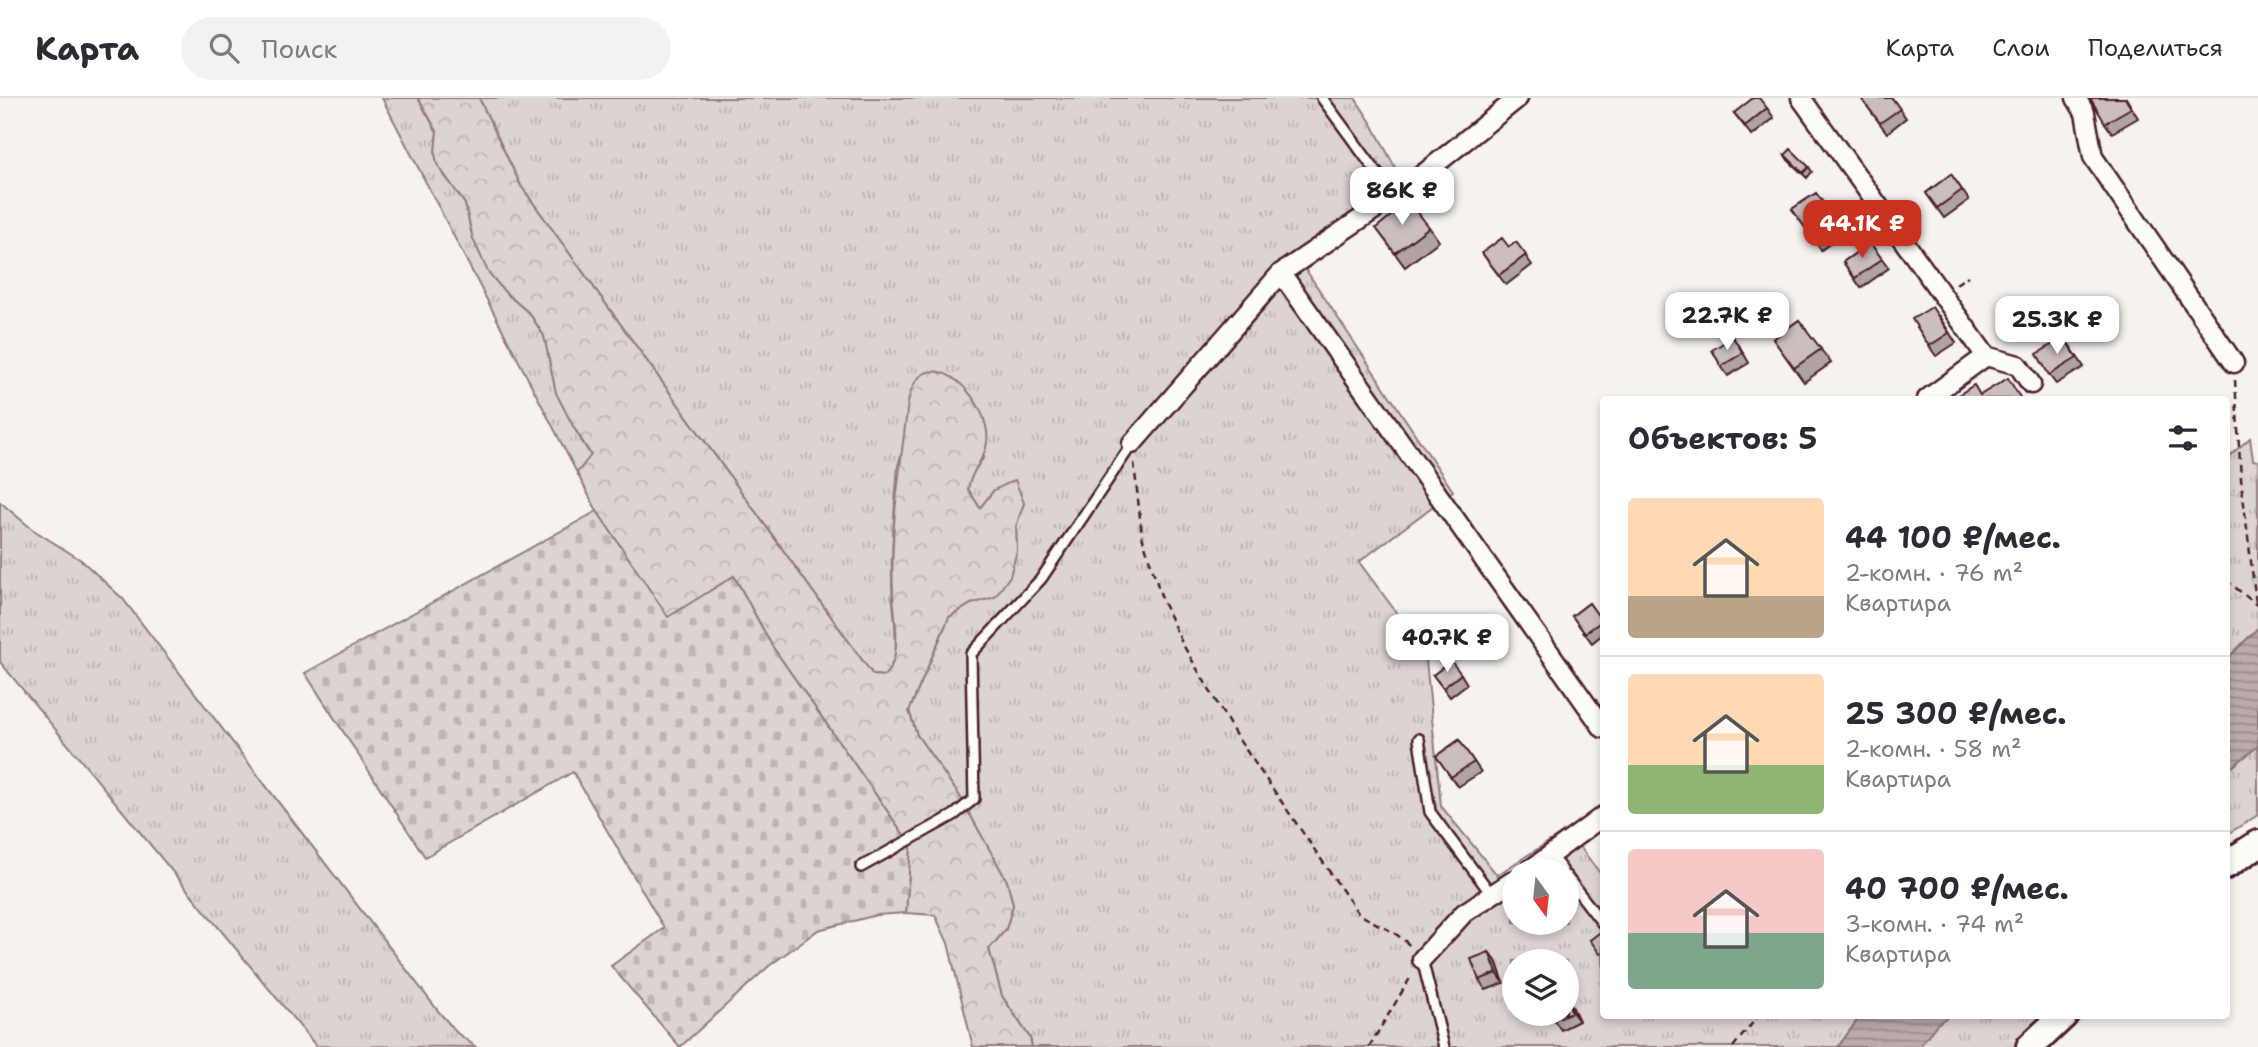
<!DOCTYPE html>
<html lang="ru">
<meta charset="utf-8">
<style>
body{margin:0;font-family:"Shantell Sans",sans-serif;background:#f2f2f3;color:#2b2b33;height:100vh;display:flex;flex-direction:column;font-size:26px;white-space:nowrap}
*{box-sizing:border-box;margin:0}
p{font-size:23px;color:#7c7c81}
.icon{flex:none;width:38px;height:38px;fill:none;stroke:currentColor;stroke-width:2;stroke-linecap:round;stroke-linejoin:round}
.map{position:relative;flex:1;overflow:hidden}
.side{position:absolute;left:1600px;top:298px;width:630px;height:623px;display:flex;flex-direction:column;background:#fff;border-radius:7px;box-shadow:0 4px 10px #0003}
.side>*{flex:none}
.needle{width:46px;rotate:165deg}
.buttons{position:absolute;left:1502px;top:760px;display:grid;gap:14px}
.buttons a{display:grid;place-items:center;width:77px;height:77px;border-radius:50%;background:#fff;box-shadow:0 4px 10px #0003;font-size:35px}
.price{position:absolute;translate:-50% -60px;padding:0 16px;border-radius:14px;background:#fff;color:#222;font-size:23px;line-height:46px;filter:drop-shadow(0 2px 4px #0008)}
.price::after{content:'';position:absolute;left:50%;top:42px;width:21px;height:16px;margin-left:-10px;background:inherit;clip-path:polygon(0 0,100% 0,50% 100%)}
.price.on{background:#c8321e;color:#fff}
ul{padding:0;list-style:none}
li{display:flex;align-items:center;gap:21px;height:175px;padding:0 28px}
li+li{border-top:2px solid #e1e1e2}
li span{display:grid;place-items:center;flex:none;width:196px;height:140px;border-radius:7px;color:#555}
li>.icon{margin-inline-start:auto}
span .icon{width:84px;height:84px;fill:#fffc;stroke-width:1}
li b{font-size:30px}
h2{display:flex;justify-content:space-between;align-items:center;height:84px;padding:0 28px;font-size:30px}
header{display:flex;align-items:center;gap:42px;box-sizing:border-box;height:98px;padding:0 35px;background:#fff;border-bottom:2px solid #e1e1e2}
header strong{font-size:33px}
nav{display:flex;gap:38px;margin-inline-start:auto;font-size:24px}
.search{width:490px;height:63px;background:#f2f2f3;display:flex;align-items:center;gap:18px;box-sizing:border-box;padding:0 24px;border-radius:38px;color:#7c7c81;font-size:26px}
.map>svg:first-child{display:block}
.grass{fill:url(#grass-tufts);stroke:#937a7e;stroke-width:2;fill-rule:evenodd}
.forest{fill:url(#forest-crowns);stroke:#937a7e;stroke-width:2}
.cemetery{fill:url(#cemetery-stones);stroke:#937a7e;stroke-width:2}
.water{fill:url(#water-rules);stroke:#8e7378;stroke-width:2}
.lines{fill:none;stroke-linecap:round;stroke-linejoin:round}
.lane-casing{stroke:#4a1f2b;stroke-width:14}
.street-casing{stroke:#4a1f2b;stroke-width:23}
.secondary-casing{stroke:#4a1f2b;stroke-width:32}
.path{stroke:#4a1f2b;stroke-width:2.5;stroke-dasharray:7 5;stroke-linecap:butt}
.lane{stroke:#fdfcf7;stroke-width:9}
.street{stroke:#fdfcf7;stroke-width:18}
.secondary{stroke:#fdfcf7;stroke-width:26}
.wall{fill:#afa4a3;stroke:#4a1f2b;stroke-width:2}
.shaded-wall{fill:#8e8685;stroke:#4a1f2b;stroke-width:2}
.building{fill:#cbbfbe;stroke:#4a1f2b;stroke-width:2}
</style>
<header>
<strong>Карта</strong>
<div class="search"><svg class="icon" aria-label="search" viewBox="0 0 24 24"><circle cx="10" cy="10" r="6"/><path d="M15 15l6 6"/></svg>Поиск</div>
<nav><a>Карта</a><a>Слои</a><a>Поделиться</a></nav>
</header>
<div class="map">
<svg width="2258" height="949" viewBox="0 0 2258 949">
<defs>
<pattern id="grass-tufts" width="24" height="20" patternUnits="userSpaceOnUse" patternTransform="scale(1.75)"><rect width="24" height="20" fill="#dcd4d2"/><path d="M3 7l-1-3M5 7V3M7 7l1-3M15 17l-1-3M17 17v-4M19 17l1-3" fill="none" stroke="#beb6b4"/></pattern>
<pattern id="forest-crowns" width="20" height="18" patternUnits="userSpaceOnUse" patternTransform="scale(1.75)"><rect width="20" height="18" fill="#dcd4d2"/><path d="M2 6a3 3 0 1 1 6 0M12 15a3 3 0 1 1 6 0" fill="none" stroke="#beb6b4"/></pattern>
<pattern id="cemetery-stones" width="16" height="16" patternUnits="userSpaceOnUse" patternTransform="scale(1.75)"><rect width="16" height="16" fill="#dcd4d2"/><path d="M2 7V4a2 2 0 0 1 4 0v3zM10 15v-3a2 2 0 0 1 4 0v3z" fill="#beb6b4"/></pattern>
<pattern id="water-rules" width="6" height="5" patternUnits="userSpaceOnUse" patternTransform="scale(1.75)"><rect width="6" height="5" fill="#bbabac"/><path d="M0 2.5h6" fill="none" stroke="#9a8b8c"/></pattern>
</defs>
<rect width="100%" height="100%" fill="#f6f3ef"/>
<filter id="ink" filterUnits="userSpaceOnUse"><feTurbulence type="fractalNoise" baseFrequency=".0143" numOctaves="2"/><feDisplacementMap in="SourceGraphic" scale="14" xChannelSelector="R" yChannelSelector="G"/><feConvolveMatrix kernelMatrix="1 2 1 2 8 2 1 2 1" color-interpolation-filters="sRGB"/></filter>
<g filter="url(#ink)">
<path class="grass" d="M382,0H418L437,34L435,55L443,76L459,95L465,106L473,141L504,193L530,216L544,238L573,328L591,358L577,375Z
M479,0H1355L1372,26L1406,90L1306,172L1453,393L1359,464L1425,553L1441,708L1497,777L1567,732L1603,779V917H1861L1838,949H1032L1030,940L1002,898L989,851L1006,831L1013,807L1007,783L959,697L917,637L909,613L949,519L971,506L995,499L1017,453L1016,429L1023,405L994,392L980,410L968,391L970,379L984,359L901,357L898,368C895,406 891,444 892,483C892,509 898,534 895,560C894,569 891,572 884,578L873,577L521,88ZM1514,772H1566V824H1514ZM1514,863H1566V915H1514Z
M2250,340L2253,362L2258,363V530L2226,562V361Z
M0,404L32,431L81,462L123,501L439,914L457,935L476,949L316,948L0,564Z
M2258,648V717L2226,737V674Z
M1950,917H2054L2026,949H1919L1937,926Z"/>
<path class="forest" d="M418,0H479L521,88L873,577L884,578C899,564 897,537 895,518C887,448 899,381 907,312C915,239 976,284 986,328C993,357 972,366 968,391L980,410L994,392L1015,382L1024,405L1016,429L1017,453L1010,478L995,499L971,506L949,519L909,613L917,637L959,697L1007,783L1013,807L1006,831L989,851L1002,898L1030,940L1032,949H973L948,845L935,817L906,815L911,747L772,548L734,478L668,520L597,413L577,375L591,357L573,328L556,295L544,238L530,216L504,193L488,174L473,141L465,106L437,66L435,55L437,33Z"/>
<path class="cemetery" d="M597,413L668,519L734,478L772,548L911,747L906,815L877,817L818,832L769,868L680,949L611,868L664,830L573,674L425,759L305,575Z"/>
<path class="water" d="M2258,530V648L2226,674V562Z
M1861,917H1950L1937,926L1919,949H1838Z"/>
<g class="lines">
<defs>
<path id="lane" d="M1322,0L1394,98
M1419,641L1430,714L1492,797
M1551,758L1562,772
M861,769L954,717L974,701L971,556L1041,481L1132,346
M1566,778L1603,826
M1422,861L1444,949"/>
<path id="street" d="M1801,0L1986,258L2018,267L2031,286
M2076,0L2085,15L2093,59L2234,265
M1281,175L1603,630
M1927,301L1986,258
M1132,346L1281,175L1406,90L1518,0
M1530,772L1603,718
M1422,861L1464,815L1514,782"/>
<path id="secondary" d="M2226,767L2258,746
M2030,949L2064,917"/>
</defs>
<use href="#lane" class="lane-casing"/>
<use href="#street" class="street-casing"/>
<use href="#secondary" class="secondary-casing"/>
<path class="path" d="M1956,186L1968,178
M2235,282L2241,381L2256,505
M1134,365L1142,438L1163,504L1182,545L1235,636L1358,815C1376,827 1397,833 1411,849
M2226,482L2258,508
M1369,949L1412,877
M1733,949L1759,917"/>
<use href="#lane" class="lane"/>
<use href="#street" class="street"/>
<use href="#secondary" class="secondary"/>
</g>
<path class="wall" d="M1861,0H1892L1906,20L1887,35Z
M2126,0L2138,20L2112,35L2105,25Z
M1767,10L1774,20L1752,38L1734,15Z
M1785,57L1809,69L1812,74L1807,80L1788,62Z
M1951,76L1969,102L1944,120L1926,95Z
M1816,95L1845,135L1821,152L1792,111Z
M1429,129L1439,143L1405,169L1376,130Z
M1516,144L1532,167L1506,187L1482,155L1509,149Z
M1870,145L1889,170L1861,190L1843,164Z
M1939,218L1956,245L1936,258L1929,248Z
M1799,222L1831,265L1804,284L1773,241Z
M2064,239L2084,269L2056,286L2049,277Z
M1740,249L1749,265L1728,278L1721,268Z
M1589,505L1603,525V536L1592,545L1572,518Z
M1461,576L1467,586L1450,599L1433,577Z
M1459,642L1481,674L1458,689L1436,658Z
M1489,854L1496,863L1504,885L1486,892L1479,882Z
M1566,896L1579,923L1561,932L1554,922Z"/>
<path class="shaded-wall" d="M1489,854L1496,863L1504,885L1497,875Z
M1566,896L1579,923L1572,914L1566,901Z"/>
<path class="building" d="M1753,0H1759L1767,10L1745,28L1734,15Z
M1861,0H1892L1900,11L1880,25Z
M2090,0H2125L2131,10L2105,25Z
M1791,51L1809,69L1803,75L1785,57Z
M1951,76L1962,92L1937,110L1926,95Z
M1816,95L1838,125L1814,142L1792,111Z
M1409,103L1429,129L1395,155L1376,130Z
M1502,140L1509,149L1516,144L1526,157L1499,177L1482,155Z
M1870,145L1882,161L1855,180L1843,164Z
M1932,209L1949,235L1929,248L1912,221Z
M1799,222L1821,251L1794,270L1773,241Z
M1733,239L1743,255L1721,268L1712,252Z
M2064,239L2077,260L2049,277L2037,256Z
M2008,280L2021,301H1952L1974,287L1980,297Z
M1589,505L1602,523L1585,535L1572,518Z
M1451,563L1461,576L1443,590L1433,577Z
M1459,642L1474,664L1451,679L1436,658Z
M1603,832V854L1600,856L1590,842Z
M1489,854L1497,875L1479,882L1471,861Z
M1566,901L1572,914L1554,922L1551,915H1566Z"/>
</g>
</svg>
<div class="buttons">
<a><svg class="needle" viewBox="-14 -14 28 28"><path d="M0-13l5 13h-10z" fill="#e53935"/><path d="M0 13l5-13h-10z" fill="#7c7c81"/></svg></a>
<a><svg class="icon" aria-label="layers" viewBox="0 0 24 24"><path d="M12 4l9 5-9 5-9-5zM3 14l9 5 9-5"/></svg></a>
</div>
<b class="price" style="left:1402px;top:129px">86K ₽</b>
<b class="price on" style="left:1862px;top:162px">44.1K ₽</b>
<b class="price" style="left:1727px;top:254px">22.7K ₽</b>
<b class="price" style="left:2057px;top:258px">25.3K ₽</b>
<b class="price" style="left:1447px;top:576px">40.7K ₽</b>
<section class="side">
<h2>Объектов: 5<svg class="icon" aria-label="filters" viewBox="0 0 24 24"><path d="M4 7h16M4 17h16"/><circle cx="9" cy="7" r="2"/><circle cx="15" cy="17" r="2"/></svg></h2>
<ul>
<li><span style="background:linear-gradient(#ffd9b3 70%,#b9a48a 0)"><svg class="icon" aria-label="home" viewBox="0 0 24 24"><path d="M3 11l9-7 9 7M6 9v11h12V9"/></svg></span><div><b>44 100 ₽/мес.</b><p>2-комн. · 76 m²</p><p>Квартира</p></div></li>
<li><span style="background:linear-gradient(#ffd9b3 65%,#8fb573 0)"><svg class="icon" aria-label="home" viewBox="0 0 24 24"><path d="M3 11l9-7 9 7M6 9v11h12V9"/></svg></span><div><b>25 300 ₽/мес.</b><p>2-комн. · 58 m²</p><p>Квартира</p></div></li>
<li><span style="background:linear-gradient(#f6c9c9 60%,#7fa58c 0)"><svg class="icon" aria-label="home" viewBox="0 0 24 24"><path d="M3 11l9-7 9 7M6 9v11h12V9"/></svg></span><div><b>40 700 ₽/мес.</b><p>3-комн. · 74 m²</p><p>Квартира</p></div></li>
</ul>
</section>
</div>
